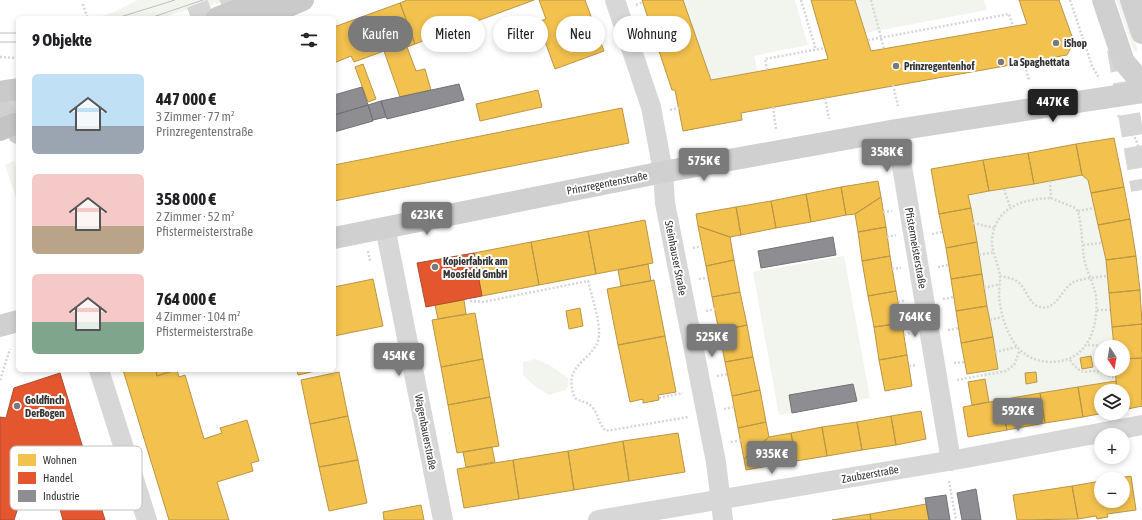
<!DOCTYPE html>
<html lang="de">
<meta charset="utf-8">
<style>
body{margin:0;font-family:"Asap Condensed",sans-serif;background:#f2f2f2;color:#202124;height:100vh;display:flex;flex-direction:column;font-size:15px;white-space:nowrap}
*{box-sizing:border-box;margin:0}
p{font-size:13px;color:#757577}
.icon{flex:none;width:22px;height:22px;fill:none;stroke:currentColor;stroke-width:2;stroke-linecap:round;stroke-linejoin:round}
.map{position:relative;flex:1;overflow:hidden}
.drawer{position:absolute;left:16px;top:16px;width:320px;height:356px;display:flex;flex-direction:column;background:#fff;border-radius:6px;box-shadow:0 2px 6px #0003}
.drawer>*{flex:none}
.banner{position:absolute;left:348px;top:16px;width:380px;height:36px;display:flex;gap:8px}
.needle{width:26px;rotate:168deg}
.buttons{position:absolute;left:1094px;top:340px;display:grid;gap:8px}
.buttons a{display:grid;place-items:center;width:36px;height:36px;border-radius:50%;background:#fff;box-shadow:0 2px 6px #0003;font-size:20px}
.price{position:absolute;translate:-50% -34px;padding:0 9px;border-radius:4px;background:#7a7a7a;color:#fff;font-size:13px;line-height:26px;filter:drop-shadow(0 1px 2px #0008)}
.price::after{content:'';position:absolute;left:50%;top:24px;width:12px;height:9px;margin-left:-6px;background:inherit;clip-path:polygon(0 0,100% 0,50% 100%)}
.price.on{background:#222;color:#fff}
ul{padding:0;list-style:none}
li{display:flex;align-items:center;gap:12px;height:100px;padding:0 16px}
li span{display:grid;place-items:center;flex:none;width:112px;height:80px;border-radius:6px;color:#555}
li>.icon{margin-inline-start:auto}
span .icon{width:48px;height:48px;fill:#fffc;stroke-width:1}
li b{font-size:17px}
h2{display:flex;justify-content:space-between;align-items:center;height:48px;padding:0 16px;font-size:17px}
.pill{padding:0 14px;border-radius:18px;background:#fff;box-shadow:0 2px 6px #0003;font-size:14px;line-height:36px}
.pill.on{background:#7a7a7a;color:#fff}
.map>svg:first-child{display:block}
.green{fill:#f1f5ed}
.homes{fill:#f2c14e;stroke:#b99646}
.shops{fill:#e4572e;stroke:#af4c30}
.industry{fill:#8d8d92;stroke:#727276}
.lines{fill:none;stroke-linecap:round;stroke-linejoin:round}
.highway-tunnel{stroke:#d6d6d6;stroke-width:22;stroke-dasharray:22 11;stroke-linecap:butt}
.path{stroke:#d6d6d6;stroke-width:2.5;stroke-dasharray:2 2;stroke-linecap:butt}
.street{stroke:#d7d7d7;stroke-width:20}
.secondary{stroke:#d0d0d0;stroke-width:22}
.primary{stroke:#cacaca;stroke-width:22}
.highway{stroke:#c4c4c4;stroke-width:22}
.tram{stroke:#bebebe;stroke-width:1}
.poi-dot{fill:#7a7a7a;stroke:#fff;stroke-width:1.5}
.labels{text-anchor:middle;stroke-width:4;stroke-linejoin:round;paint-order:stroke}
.poi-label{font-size:11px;font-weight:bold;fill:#333;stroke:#fff;text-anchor:start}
.street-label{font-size:11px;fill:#333;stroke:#fff}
.key{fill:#fff;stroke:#c2c2c2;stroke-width:1}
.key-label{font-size:11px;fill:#333}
</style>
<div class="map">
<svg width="1142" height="520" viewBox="0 0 1142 520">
<rect width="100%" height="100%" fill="#fff"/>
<path class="green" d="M138,0H232L176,13L163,18H96L112,13Z
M683,0H795L808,45L754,56L758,72L711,80Z
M855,0H984L987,10L865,33Z
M1116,0H1121L1138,51H1134Z
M14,161L18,174V203L5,165Z
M1082,175L1088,180L1091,193L1106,260L1114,347H1101V369H1115L1116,381L989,402L983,372L998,369L968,195Z
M844,256L870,398L779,415L753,272Z
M536,359L551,366L568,378V386L566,390L549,395L536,387L523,375V362Z"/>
<path class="homes" d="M407,0H534L415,44L400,3Z
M539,0H585L604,51L555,69L538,22L546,19Z
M642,0H683L711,80L828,59L811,0H855L871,51L1027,24L1019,0H1059L1074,42L1067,55L741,113L742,120L683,131L675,90H672Z
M400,3L415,44L407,47L416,71L425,69L431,90L400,97L384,51L354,62L351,56L334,63V27Z
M363,64L376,99L368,102L355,67Z
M538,90L542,107L480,121L476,104Z
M622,108L629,143L334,201V165Z
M1114,138L1124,187L1091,193L1088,180L1082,175L1076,144Z
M1076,144L1082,175L1034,184L1028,153Z
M1028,153L1034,184L989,191L983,160Z
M983,160L989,191L968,195L971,208L939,214L931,169Z
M878,181L881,197L855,214L846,215L841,187Z
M841,187L846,215L811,222L806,194Z
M1124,187L1130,219L1098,225L1091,193Z
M806,194L811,222L776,228L771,201Z
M881,197L886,227L858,232L855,214Z
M771,201L776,228L741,235L736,207Z
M736,207L741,235L730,237L698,226L696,214Z
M971,208L977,242L946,248L939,214Z
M1130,219L1136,256L1106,260L1098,225Z
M645,220L653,263L596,274L588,231Z
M698,226L730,237L734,260L706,266Z
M886,227L890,256L862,261L858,232Z
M588,231L596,274L539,285L531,242Z
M531,242L539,285L482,296L474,253Z
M977,242L982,274L951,279L946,248Z
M890,256L896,291L868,296L862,261Z
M1136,256L1140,290L1109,293L1106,260Z
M734,260L740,292L712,297L706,266Z
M648,264L651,281L621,286L618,270Z
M982,274L987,306L956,311L951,279Z
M373,279L383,326L334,336V287Z
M654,280L665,336L618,345L607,289Z
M1140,290L1142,324L1112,327L1109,293Z
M896,291L902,323L874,327L868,296Z
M740,292L747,325L719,331L712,297Z
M464,300L466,314L438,319L435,305Z
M987,306L993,337L961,343L956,311Z
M580,308L583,326L569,329L566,311Z
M475,313L483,359L441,367L432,320Z
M902,323L907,355L879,360L874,327Z
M1142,324V358L1123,359V347H1114L1112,327Z
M747,325L753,357L725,362L719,331Z
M665,336L676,392L658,395L659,400L643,403V399L630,402L618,345Z
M993,337L998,369L967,374L961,343Z
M907,355L912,386L885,391L879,360Z
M1091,356L1093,367L1082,369L1080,358Z
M753,357L760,390L732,396L725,362Z
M1142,358V406L1123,410V391H1117L1115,369H1123V359Z
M483,359L490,397L448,405L441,367Z
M123,370H156L157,376L177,370L179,377L185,375L204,439L222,433L220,428L247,420L259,461L251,463L253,471L217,482L229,520H169Z
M156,370H171V371L157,376Z
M297,370H320L298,375Z
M339,372L348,416L310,424L301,380Z
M1036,372L1037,382L1026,384L1025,373Z
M985,379L989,402L972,405L968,382Z
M1116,381L1117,391H1101V413H1104L1083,417L1078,387Z
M1078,387L1083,417L1045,423L1040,393Z
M760,390L766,422L738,428L732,396Z
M1040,393L1045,423L1007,430L1001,400Z
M490,397L499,446L457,453L448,405Z
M1001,400L1007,430L968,437L963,407Z
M921,411L926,439L896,445L891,416Z
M348,416L358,460L319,467L310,424Z
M891,416L896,445L862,450L857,422Z
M766,422L769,437L744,459L738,428Z
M857,422L862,450L827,456L822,427Z
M822,427L827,456L796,461L791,433Z
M678,433L685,472L629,481L623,441Z
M791,433L796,461L746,470L744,459L769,437Z
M623,441L629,481L574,490L568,451Z
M492,447L495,462L466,467L463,452Z
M568,451L574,490L519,499L513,460Z
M358,460L367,503L329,511L319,467Z
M513,460L519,499L464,508L457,469Z
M1131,476L1136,510L1107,514L1108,517L1097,519L1096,516L1078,519L1072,486L1101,481V501H1123V479H1114Z
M1072,486L1078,519L1017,520L1013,495Z
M926,504L929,520H871L870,514Z
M421,505L424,520H384L383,512Z
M870,514L871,520H832Z"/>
<path class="shops" d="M474,253L482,296L426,307L417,263Z
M60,373L105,520H63L53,484L47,480L28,477L14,520H0V417L6,418L14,388Z"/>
<path class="industry" d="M459,84L464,100L387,119L381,101Z
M362,87L368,105L334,115V95Z
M381,101L386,117L373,120L368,105Z
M368,105L373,121L334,132V115Z
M833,237L836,255L761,268L758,251Z
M853,384L857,401L792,413L789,395Z
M976,489L981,520H962L957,493Z
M946,495L950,520H929L925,498Z"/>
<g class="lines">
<path class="highway-tunnel" d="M191,18L236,0
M1118,49L1142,190
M0,109L18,103"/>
<path class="path" d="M801,0L816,50
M871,0L884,49
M1070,0L1092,66L1099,78
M83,4L87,17
M636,5L643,2
M868,40L1009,14L1013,26
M0,57L18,58
M1024,62L1029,80
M767,70L765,59L825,48
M893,85L898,106
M825,98L829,119
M773,107L776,129
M670,110L679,108
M1118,115L1126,129L1136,139L1142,161
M1050,181L1051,198
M1004,189L1010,207
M1051,198L1075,208L1078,211C1082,227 1082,244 1084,259C1087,272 1094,284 1096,297C1099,324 1089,357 1060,361C1046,364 1029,360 1018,348C1007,335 1000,313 999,295C999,289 1000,283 1000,277C999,265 992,253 992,241C994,207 1023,199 1051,198Z
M1078,211L1094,208
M883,212L892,211
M973,223L995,228
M932,234L942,232
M887,237L896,235
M1083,245L1102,243
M693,248L702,246
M368,251L370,261
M979,255L994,252
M938,267L948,265
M892,269L901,268
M1000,276C1005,277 1013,278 1018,282C1026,288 1028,301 1037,306C1056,314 1061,288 1074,282C1083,278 1098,277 1108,276
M699,279L708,278
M984,288L1000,284
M943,299L954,297
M470,301L483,302L588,281C592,298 600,319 599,336C596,361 560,363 575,398C580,402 587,401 592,407C599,415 598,424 606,431L688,417
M898,302L906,300
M1097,310H1110
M706,311L715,309
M990,320L1002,317
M948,330L959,328
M904,335L910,333
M711,345L721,342
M1088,345L1113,346
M995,352L1017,347
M1070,360C1084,379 1084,368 1101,372C1106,374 1110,377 1116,378
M954,363L965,362
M909,366L916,365
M717,376L728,374
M0,380L10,349
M957,380L1006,371L1014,365L1020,350
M659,398L683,393
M724,409L734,407
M731,442L741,440
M949,481L956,520
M100,504L119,492"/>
<path class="street" d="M615,0L651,107L663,172L665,203L716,462L723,520
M896,130L951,461
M385,227L443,520
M99,370L147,520
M598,520L966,458L1142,425"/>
<path class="secondary" d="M1103,0L1124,62L1142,83
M1131,0L1142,33
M0,109L14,124L18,133
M334,238L663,172L896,130L1142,92
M0,326L18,321"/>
<path class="primary" d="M217,18L263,0
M261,18L303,0
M0,92L18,89"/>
<path class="highway" d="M0,130L14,124"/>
<path class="tram" d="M117,18L175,0
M150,18L203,0
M0,33H18
M0,42H18"/>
</g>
<g class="poi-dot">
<circle cx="1056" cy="43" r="4"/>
<circle cx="1001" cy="62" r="4"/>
<circle cx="896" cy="66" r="4"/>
<circle cx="435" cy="267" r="4"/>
<circle cx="17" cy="406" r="4"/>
</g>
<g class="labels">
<g class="poi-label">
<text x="1064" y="47">iShop</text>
<text x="1009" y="66">La Spaghettata</text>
<text x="904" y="70">Prinzregentenhof</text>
<text x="443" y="265">Kopierfabrik am<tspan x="443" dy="13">Moosfeld GmbH</tspan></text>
<text x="25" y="404">Goldfinch<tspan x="25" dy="13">DerBogen</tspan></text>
</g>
<g class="street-label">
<text transform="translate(607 183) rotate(-11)" y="4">Prinzregentenstraße</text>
<text transform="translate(916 248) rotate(80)" y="4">Pfistermeisterstraße</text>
<text transform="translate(676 258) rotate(79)" y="4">Steinhauser Straße</text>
<text transform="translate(426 432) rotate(79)" y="4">Wagenbauerstraße</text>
<text transform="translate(870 474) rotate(-10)" y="4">Zaubzerstraße</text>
</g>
</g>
<rect x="10" y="446" width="132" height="64" rx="6" class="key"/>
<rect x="18" y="454" width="18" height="12" fill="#f2c14e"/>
<rect x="18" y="472" width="18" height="12" fill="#e4572e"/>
<rect x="18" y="490" width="18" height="12" fill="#8d8d92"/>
<g class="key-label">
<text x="43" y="464">Wohnen</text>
<text x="43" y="482">Handel</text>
<text x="43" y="500">Industrie</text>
</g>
</svg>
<div class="buttons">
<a><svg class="needle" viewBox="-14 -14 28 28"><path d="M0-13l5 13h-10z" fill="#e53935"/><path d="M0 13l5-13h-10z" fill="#757577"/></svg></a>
<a><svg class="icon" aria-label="layers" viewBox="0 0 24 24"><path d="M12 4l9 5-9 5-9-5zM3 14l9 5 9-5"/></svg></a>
<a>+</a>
<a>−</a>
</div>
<b class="price on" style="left:1053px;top:123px">447K €</b>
<b class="price" style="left:887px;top:173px">358K €</b>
<b class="price" style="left:704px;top:182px">575K €</b>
<b class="price" style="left:427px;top:236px">623K €</b>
<b class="price" style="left:915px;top:338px">764K €</b>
<b class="price" style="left:712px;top:358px">525K €</b>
<b class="price" style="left:399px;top:377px">454K €</b>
<b class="price" style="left:1018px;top:432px">592K €</b>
<b class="price" style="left:772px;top:475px">935K €</b>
<div class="banner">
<a class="pill on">Kaufen</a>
<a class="pill">Mieten</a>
<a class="pill">Filter</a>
<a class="pill">Neu</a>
<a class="pill">Wohnung</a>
</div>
<section class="drawer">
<h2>9 Objekte<svg class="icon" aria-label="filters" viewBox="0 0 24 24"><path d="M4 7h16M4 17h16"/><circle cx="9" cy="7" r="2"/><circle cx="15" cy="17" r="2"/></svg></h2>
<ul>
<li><span style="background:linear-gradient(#bfe0f5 65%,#9aa5b1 0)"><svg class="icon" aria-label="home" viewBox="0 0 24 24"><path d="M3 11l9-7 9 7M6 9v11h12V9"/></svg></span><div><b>447 000 €</b><p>3 Zimmer · 77 m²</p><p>Prinzregentenstraße</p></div></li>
<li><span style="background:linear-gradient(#f6c9c9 65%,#b9a48a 0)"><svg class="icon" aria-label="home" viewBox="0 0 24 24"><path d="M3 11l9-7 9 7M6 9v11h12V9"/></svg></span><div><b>358 000 €</b><p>2 Zimmer · 52 m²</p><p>Pfistermeisterstraße</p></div></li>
<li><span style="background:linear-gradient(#f6c9c9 60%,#7fa58c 0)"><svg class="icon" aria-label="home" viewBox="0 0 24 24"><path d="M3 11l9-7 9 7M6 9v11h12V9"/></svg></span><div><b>764 000 €</b><p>4 Zimmer · 104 m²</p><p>Pfistermeisterstraße</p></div></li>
</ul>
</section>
</div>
